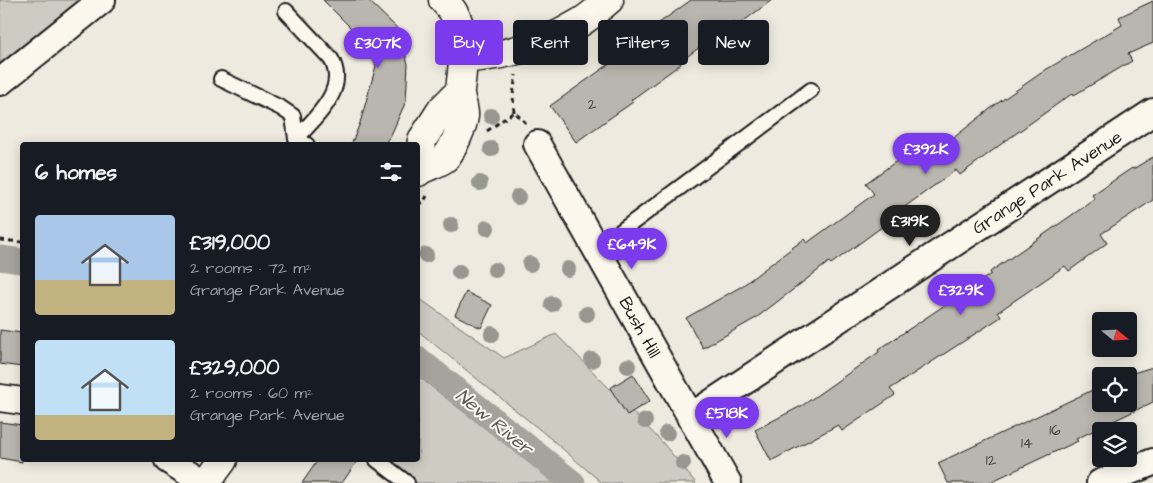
<!DOCTYPE html>
<meta charset="utf-8">
<style>
body{margin:0;font-family:"Architects Daughter",sans-serif;background:#242831;color:#f1f3f6;height:100vh;display:flex;flex-direction:column;font-size:19px;white-space:nowrap}
*{box-sizing:border-box;margin:0}
p{font-size:16px;color:#9ea1a6}
.icon{flex:none;width:28px;height:28px;fill:none;stroke:currentColor;stroke-width:2;stroke-linecap:round;stroke-linejoin:round}
.map{position:relative;flex:1;overflow:hidden}
.side{position:absolute;left:20px;top:142px;width:400px;height:320px;display:flex;flex-direction:column;background:#171b24;border-radius:5px;box-shadow:0 2px 12px #0003}
.side>*{flex:none}
.banner{position:absolute;left:435px;top:20px;width:475px;height:45px;display:flex;gap:10px}
.needle{width:32px;rotate:108deg}
.fabs{position:absolute;left:1092px;top:312px;display:grid;gap:10px}
.fabs a{display:grid;place-items:center;width:45px;height:45px;border-radius:5px;background:#171b24;box-shadow:0 2px 12px #0003;font-size:25px}
.price{position:absolute;translate:-50% -42px;padding:0 11px;border-radius:18px;background:#7c3aed;color:#fff;font-size:16px;line-height:32px;filter:drop-shadow(0 1px 2px #0008)}
.price::after{content:'';position:absolute;left:50%;top:30px;width:15px;height:11px;margin-left:-8px;background:inherit;clip-path:polygon(0 0,100% 0,50% 100%)}
.price.active{background:#222;color:#fff}
ul{padding:0;list-style:none}
li{display:flex;align-items:center;gap:15px;height:125px;padding:0 15px}
li span{display:grid;place-items:center;flex:none;width:140px;height:100px;border-radius:5px;color:#555}
li>.icon{margin-inline-start:auto}
span .icon{width:60px;height:60px;fill:#fffc;stroke-width:1}
li b{font-size:21px}
h2{display:flex;justify-content:space-between;align-items:center;height:60px;padding:0 15px;font-size:21px}
.tag{padding:0 18px;border-radius:5px;background:#171b24;box-shadow:0 2px 12px #0003;font-size:18px;line-height:45px}
.tag.active{background:#7c3aed;color:#fff}
.map>svg:first-child{display:block}
.green{fill:#ceccc2;stroke:#75746f}
.lines{fill:none;stroke-linecap:round;stroke-linejoin:round}
.canal{stroke:#a6a39d;stroke-width:25}
.building{fill:#b9b6af;stroke:#1c1c1c}
.service-casing{stroke:#1c1c1c;stroke-width:18}
.minor-casing{stroke:#1c1c1c;stroke-width:30}
.tertiary-casing{stroke:#1c1c1c;stroke-width:31}
.primary-casing{stroke:#1c1c1c;stroke-width:31}
.path{stroke:#1c1c1c;stroke-width:3;stroke-dasharray:5 4;stroke-linecap:butt}
.service{stroke:#fbf7ec;stroke-width:14}
.minor{stroke:#fbf7ec;stroke-width:26}
.tertiary{stroke:#fbf7ec;stroke-width:28}
.primary{stroke:#fbf7ec;stroke-width:28}
.tree{fill:#98968f}
.labels{text-anchor:middle;stroke-width:4;stroke-linejoin:round;paint-order:stroke}
.number-label{font-size:15px;fill:#434241}
.street-label{font-size:18px;fill:#1c1c1c;stroke:#fbf7ec}
.water-label{font-size:19px;font-style:italic;fill:#5a5956;stroke:#fbf7ec}
</style>
<div class="map">
<svg width="1153" height="483" viewBox="0 0 1153 483">
<rect width="100%" height="100%" fill="#eeeadf"/>
<filter id="ink" filterUnits="userSpaceOnUse"><feTurbulence type="fractalNoise" baseFrequency=".02" numOctaves="2"/><feDisplacementMap in="SourceGraphic" scale="10" xChannelSelector="R" yChannelSelector="G"/><feConvolveMatrix kernelMatrix="1 2 1 2 8 2 1 2 1" color-interpolation-filters="sRGB"/></filter>
<g filter="url(#ink)">
<path class="green" d="M0,0H83L0,65Z
M420,299L504,358L556,334L662,442L696,483H602L550,438L418,331V301Z
M418,376L555,483H417L386,460H418Z"/>
<g class="lines">
<path class="canal" d="M0,258L22,261
M418,359L573,483"/>
</g>
<path class="building" d="M323,0H368L398,29L408,64L406,101L391,135L384,145H351L360,123L376,66L364,41Z
M691,0H772L737,26L734,21L680,62L681,64L631,100L633,102L576,142L550,106L615,60L612,57Z
M1153,1V43L1128,54L1132,61L1074,95L1073,93L1004,142L960,175L956,170L885,221L886,224L831,264L829,262L756,318L703,348L686,318L742,286L804,239L807,243L874,194L866,183L919,145L928,158L995,105L1047,69L1122,25L1119,17Z
M1153,157V200L1101,234L1107,243L1069,271L1065,266L998,312L1001,317L890,389L895,395L842,431L838,425L771,461L755,430L803,405L879,352L878,350L991,274L990,272L1095,199L1092,195L1132,168L1133,169Z
M466,292L492,305L481,328L455,315Z
M0,330L22,333V367L0,364Z
M1153,367V402L1076,439L1078,441L988,483H948L938,463L1101,386V404H1129V376H1123Z
M633,374L650,401L627,415L610,388Z
M0,422L22,425V462L0,458Z
M318,460H358L342,483H302Z"/>
<g class="lines">
<defs>
<path id="service" d="M286,11L331,59C349,89 315,118 296,139
M221,79L281,108L293,116L296,139L307,145
M597,249L811,90
M377,460L407,483"/>
<path id="minor" d="M0,82L102,0
M537,144L728,483
M0,398L22,401
M690,417L1153,112
M168,460L205,483
M1100,483L1153,462"/>
<path id="tertiary" d="M464,58C506,57 545,44 581,22C591,16 600,7 609,0"/>
<path id="primary" d="M418,171L422,140L442,109L459,92
M418,172C425,166 438,164 445,158C452,151 463,126 464,116C465,108 459,98 460,90C464,59 469,23 443,0
M206,483L223,460"/>
</defs>
<use href="#service" class="service-casing"/>
<use href="#minor" class="minor-casing"/>
<use href="#tertiary" class="tertiary-casing"/>
<use href="#primary" class="primary-casing"/>
<path class="path" d="M514,112L513,95L516,75
M487,131L514,112L526,123
M418,203H423L427,196
M0,240L22,242"/>
<use href="#service" class="service"/>
<use href="#minor" class="minor"/>
<use href="#tertiary" class="tertiary"/>
<use href="#primary" class="primary"/>
</g>
<g class="tree">
<circle cx="491" cy="116" r="8"/>
<circle cx="491" cy="149" r="8"/>
<circle cx="480" cy="183" r="8"/>
<circle cx="518" cy="197" r="8"/>
<circle cx="451" cy="225" r="8"/>
<circle cx="487" cy="228" r="8"/>
<circle cx="426" cy="255" r="8"/>
<circle cx="530" cy="264" r="8"/>
<circle cx="568" cy="269" r="8"/>
<circle cx="495" cy="270" r="8"/>
<circle cx="459" cy="272" r="8"/>
<circle cx="552" cy="304" r="8"/>
<circle cx="587" cy="314" r="8"/>
<circle cx="492" cy="334" r="8"/>
<circle cx="592" cy="360" r="8"/>
<circle cx="628" cy="366" r="8"/>
<circle cx="645" cy="421" r="8"/>
<circle cx="667" cy="433" r="8"/>
<circle cx="683" cy="463" r="8"/>
</g>
</g>
<g class="labels">
<g class="number-label">
<text x="592" y="109">2</text>
<text x="1055" y="435">16</text>
<text x="1027" y="448">14</text>
<text x="991" y="465">12</text>
</g>
<g class="street-label">
<text transform="translate(1047 182) rotate(-33)" y="6">Grange Park Avenue</text>
<text transform="translate(640 327) rotate(61)" y="6">Bush Hill</text>
</g>
<g class="water-label">
<text transform="translate(495 421) rotate(39)" y="7">New River</text>
</g>
</g>
</svg>
<div class="fabs">
<a><svg class="needle" viewBox="-14 -14 28 28"><path d="M0-13l5 13h-10z" fill="#e53935"/><path d="M0 13l5-13h-10z" fill="#9ea1a6"/></svg></a>
<a><svg class="icon" aria-label="locate" viewBox="0 0 24 24"><circle cx="12" cy="12" r="6"/><path d="M12 2v4M12 18v4M2 12h4M18 12h4"/></svg></a>
<a><svg class="icon" aria-label="layers" viewBox="0 0 24 24"><path d="M12 4l9 5-9 5-9-5zM3 14l9 5 9-5"/></svg></a>
</div>
<b class="price" style="left:378px;top:69px">£307K</b>
<b class="price" style="left:926px;top:175px">£392K</b>
<b class="price active" style="left:910px;top:247px">£319K</b>
<b class="price" style="left:632px;top:270px">£649K</b>
<b class="price" style="left:961px;top:316px">£329K</b>
<b class="price" style="left:727px;top:439px">£518K</b>
<div class="banner">
<a class="tag active">Buy</a>
<a class="tag">Rent</a>
<a class="tag">Filters</a>
<a class="tag">New</a>
</div>
<section class="side">
<h2>6 homes<svg class="icon" aria-label="filters" viewBox="0 0 24 24"><path d="M4 7h16M4 17h16"/><circle cx="9" cy="7" r="2"/><circle cx="15" cy="17" r="2"/></svg></h2>
<ul>
<li><span style="background:linear-gradient(#a9c7e8 65%,#c2b280 0)"><svg class="icon" aria-label="home" viewBox="0 0 24 24"><path d="M3 11l9-7 9 7M6 9v11h12V9"/></svg></span><div><b>£319,000</b><p>2 rooms · 72 m²</p><p>Grange Park Avenue</p></div></li>
<li><span style="background:linear-gradient(#bfe0f5 75%,#c2b280 0)"><svg class="icon" aria-label="home" viewBox="0 0 24 24"><path d="M3 11l9-7 9 7M6 9v11h12V9"/></svg></span><div><b>£329,000</b><p>2 rooms · 60 m²</p><p>Grange Park Avenue</p></div></li>
</ul>
</section>
</div>
